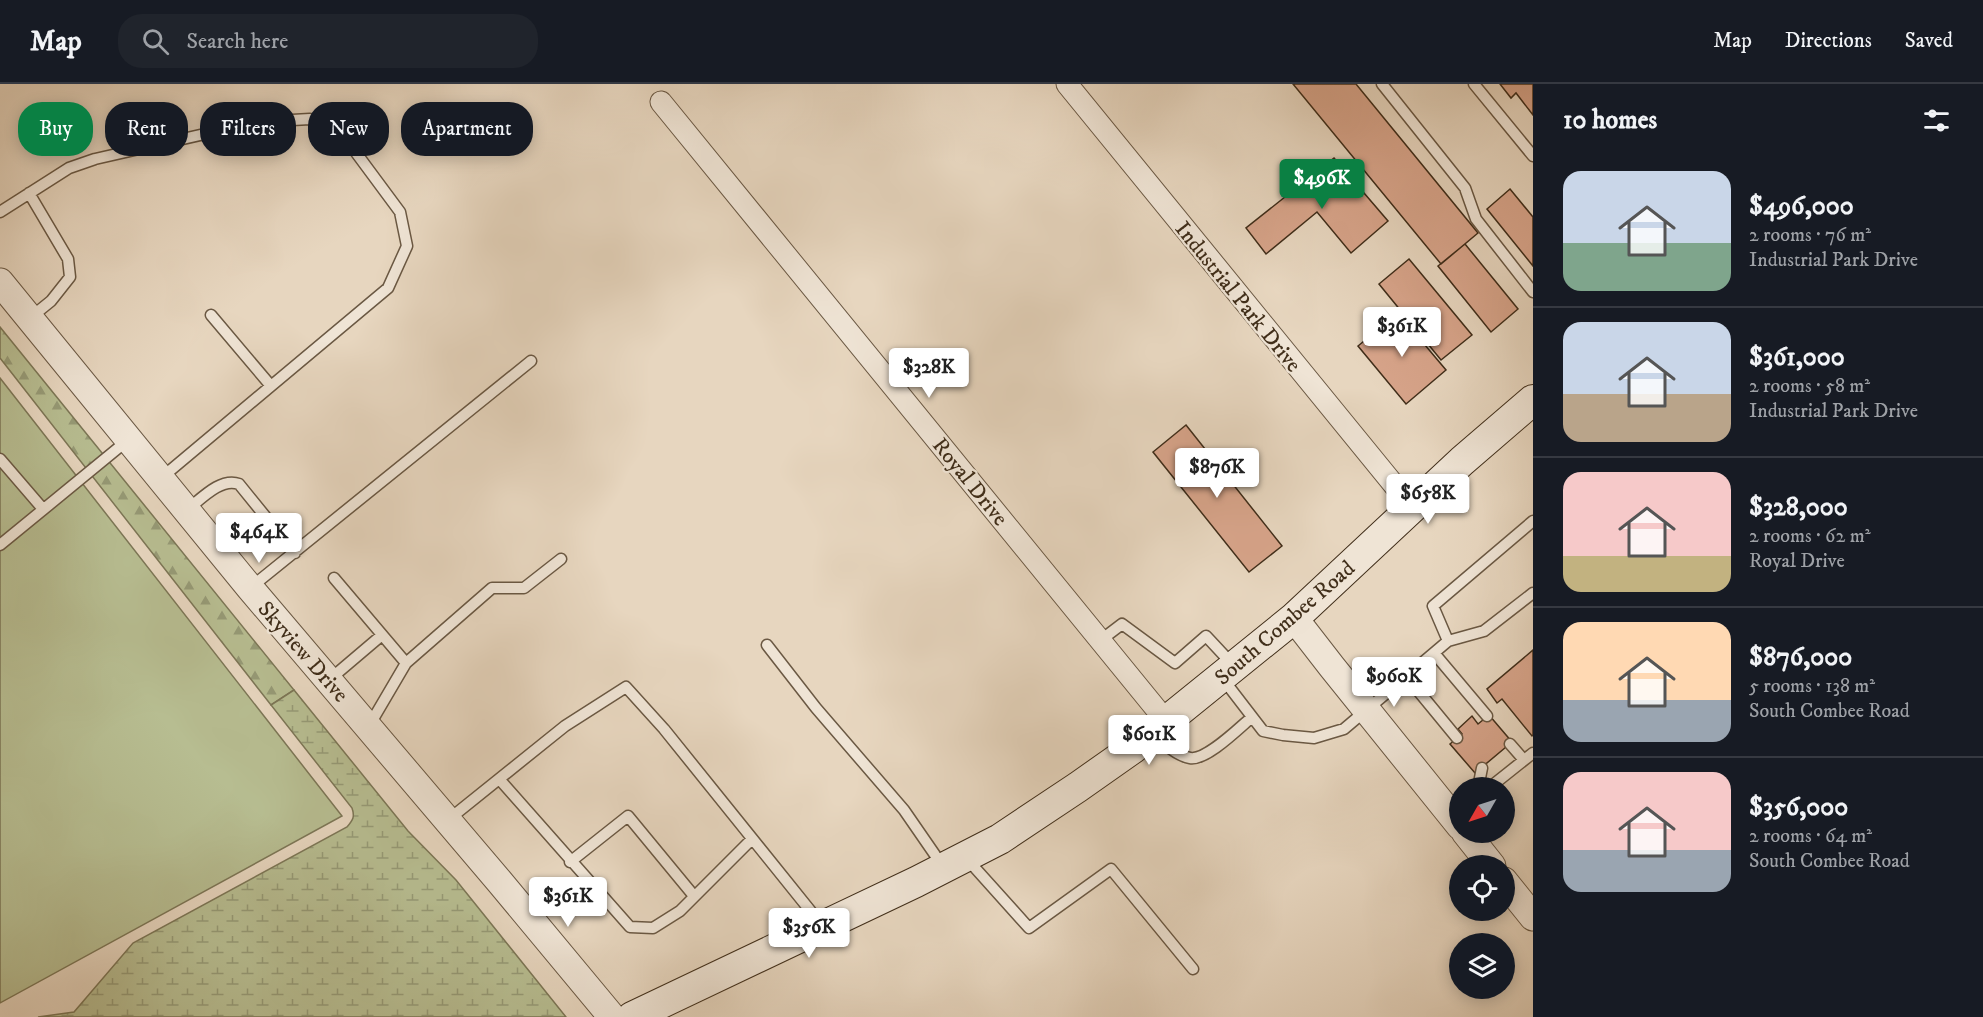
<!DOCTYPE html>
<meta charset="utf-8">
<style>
body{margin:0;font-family:"IM FELL DW Pica",serif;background:#20242c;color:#f1f3f6;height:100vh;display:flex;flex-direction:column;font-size:22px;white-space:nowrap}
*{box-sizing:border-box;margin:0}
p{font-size:20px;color:#9ea1a6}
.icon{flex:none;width:33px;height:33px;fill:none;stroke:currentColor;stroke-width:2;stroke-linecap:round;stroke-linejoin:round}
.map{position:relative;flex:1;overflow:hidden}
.sheet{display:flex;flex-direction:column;background:#171b24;width:450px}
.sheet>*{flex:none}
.banner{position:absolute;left:18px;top:18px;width:570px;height:54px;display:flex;gap:12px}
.needle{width:39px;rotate:231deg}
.buttons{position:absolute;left:1449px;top:693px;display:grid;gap:12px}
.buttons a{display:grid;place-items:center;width:66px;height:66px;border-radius:50%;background:#171b24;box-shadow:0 3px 15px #0003;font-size:30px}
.price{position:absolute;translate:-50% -51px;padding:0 14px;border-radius:6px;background:#fff;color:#222;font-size:20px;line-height:39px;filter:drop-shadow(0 2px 3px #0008)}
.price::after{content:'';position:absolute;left:50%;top:36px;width:18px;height:14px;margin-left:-9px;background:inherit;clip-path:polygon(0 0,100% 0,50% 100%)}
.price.active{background:#0b8043;color:#fff}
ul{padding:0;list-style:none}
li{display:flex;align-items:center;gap:18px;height:150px;padding:0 30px}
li+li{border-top:2px solid #363941}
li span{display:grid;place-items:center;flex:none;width:168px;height:120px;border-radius:18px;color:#555}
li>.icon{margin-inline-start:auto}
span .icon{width:72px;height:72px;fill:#fffc;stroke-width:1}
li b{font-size:26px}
h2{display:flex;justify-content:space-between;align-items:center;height:72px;padding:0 30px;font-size:26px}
.chip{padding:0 21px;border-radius:24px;background:#171b24;box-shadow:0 3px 15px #0003;font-size:21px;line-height:54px}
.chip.active{background:#0b8043;color:#fff}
header{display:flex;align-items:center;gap:36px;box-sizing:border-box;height:84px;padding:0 30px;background:#171b24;border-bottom:2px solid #363941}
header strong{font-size:28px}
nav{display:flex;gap:33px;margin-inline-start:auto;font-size:21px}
.search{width:420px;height:54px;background:#20242c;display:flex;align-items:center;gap:15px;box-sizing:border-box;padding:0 21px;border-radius:24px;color:#9ea1a6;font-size:22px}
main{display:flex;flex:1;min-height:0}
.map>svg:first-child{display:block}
.grass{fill:#b7bd91;stroke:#7c7656;stroke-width:1.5}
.forest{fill:url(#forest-firs);stroke:#7c7656;stroke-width:1.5}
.wetland{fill:url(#wetland-marsh);stroke:#7c7656;stroke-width:1.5}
.building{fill:#d7a48a;stroke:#402e1a;stroke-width:1.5}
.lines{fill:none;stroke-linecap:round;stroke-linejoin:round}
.service-casing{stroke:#6a5843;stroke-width:13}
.minor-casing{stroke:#6a5843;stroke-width:23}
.tertiary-casing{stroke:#6a5843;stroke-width:29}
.secondary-casing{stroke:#402e1a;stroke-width:32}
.service{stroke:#efe4d5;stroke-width:10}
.minor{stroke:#efe4d5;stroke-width:21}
.tertiary{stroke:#efe4d5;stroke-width:27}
.secondary{stroke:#efe4d5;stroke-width:30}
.labels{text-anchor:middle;stroke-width:4.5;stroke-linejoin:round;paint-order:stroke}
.street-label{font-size:22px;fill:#402e1a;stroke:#efe4d5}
</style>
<header>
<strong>Map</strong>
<div class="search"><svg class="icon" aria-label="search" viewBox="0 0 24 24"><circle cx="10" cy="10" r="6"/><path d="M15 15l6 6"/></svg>Search here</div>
<nav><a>Map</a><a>Directions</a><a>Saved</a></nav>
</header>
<main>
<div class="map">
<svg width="1533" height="933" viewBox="0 0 1533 933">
<defs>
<pattern id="forest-firs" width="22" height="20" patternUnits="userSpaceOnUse" patternTransform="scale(1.5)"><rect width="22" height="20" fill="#b7bd91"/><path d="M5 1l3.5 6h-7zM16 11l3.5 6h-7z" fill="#969a76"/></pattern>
<pattern id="wetland-marsh" width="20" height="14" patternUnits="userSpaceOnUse" patternTransform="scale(1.5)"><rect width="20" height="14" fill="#b7bd91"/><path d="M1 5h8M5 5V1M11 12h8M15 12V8" fill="none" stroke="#969a76"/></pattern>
</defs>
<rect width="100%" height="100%" fill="#e7d6bf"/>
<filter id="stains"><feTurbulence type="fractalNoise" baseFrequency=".00333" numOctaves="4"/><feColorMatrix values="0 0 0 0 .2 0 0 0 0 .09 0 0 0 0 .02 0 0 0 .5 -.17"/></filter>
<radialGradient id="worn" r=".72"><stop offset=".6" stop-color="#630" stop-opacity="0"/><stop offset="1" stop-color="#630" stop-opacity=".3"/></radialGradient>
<path class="grass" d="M0,294L342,732L0,919Z"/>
<path class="forest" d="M0,243L294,606L271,621L0,274Z"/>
<path class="wetland" d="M294,606L408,747L456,796L566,933H38L74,928L133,859L347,743C353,736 355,733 352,724L271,621Z"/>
<path class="building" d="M1293,0H1356L1478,149L1441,180Z
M1500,0H1533V31L1516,9L1511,14Z
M1334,74L1388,137L1351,169L1317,128L1266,170L1246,144Z
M1510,105L1533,133V182L1487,125Z
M1465,160L1518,225L1491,248L1438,182Z
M1409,175L1472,251L1441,276L1379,200Z
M1398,229L1446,286L1406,320L1358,262Z
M1186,341L1282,462L1249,488L1153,368Z
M1533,566V651L1532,652L1502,615L1497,619L1487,605Z
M1489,631L1512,658L1475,689L1450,660L1462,650L1458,645L1472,632L1478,640Z"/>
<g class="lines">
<defs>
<path id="service" d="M1382,0L1465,104L1476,135L1533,208
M1474,0L1533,72
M29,109L68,175L70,193L51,217L30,234
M0,128L69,84L95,75L257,38L310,35L340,47L400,128L407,162L388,204L160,395
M211,231L271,302
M0,375L43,425
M187,426C201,415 221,393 239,400L295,469
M0,461L128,356
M334,494L406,579
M250,504L531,277
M1101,556L1122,540L1175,579L1206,552L1234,582
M1448,557L1433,522L1533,437
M767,561L816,624L904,726L942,781
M1434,569L1487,632
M1406,592L1457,654
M1223,595L1263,647L1283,651L1314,654L1344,645L1448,557L1484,547L1533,509
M329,596L382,551
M369,642L406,579L492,504H524L561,475
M1154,650C1162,659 1178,672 1190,674C1206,677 1239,644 1252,633
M1510,660L1524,676
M500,696L630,843L653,844L680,827L752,755
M1478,704L1482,684
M1489,704L1533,669
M448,736L565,642L626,603L664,645L821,840
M967,775L1029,844L1111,785L1193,885
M570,778L628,732L694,812"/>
<path id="minor" d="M1067,0L1412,423
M661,18L1166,637"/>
<path id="tertiary" d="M0,198L250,504L499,797L612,933
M1294,534L1332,583L1460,742
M1465,748L1492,782
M1504,797L1533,833"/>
<path id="secondary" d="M632,933L916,798L1000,755L1078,703L1132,665L1294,534L1462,377L1533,316"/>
</defs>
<use href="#service" class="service-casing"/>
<use href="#minor" class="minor-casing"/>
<use href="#tertiary" class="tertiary-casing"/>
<use href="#secondary" class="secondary-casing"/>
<use href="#service" class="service"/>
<use href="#minor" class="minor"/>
<use href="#tertiary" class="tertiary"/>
<use href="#secondary" class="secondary"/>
</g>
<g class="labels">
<g class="street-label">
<text transform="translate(1239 212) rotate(51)" y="8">Industrial Park Drive</text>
<text transform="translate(971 397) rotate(51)" y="8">Royal Drive</text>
<text transform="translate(1284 538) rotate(-41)" y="8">South Combee Road</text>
<text transform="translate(304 567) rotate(49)" y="8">Skyview Drive</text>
</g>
</g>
<rect width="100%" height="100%" filter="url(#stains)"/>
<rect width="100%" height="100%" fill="url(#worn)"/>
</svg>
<div class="buttons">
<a><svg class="needle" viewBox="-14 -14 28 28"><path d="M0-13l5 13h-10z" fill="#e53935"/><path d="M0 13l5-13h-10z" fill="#9ea1a6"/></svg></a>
<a><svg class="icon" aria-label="locate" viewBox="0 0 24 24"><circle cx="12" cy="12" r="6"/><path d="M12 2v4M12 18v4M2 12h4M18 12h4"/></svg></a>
<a><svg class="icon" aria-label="layers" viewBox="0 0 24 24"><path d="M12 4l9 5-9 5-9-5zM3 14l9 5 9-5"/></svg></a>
</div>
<b class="price active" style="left:1322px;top:126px">$496K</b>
<b class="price" style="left:1402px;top:274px">$361K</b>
<b class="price" style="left:929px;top:315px">$328K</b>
<b class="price" style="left:1217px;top:415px">$876K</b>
<b class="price" style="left:1428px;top:441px">$658K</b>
<b class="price" style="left:259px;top:480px">$464K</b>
<b class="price" style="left:1394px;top:624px">$960K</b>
<b class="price" style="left:1149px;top:682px">$601K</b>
<b class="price" style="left:568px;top:844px">$361K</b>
<b class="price" style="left:809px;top:875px">$356K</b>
<div class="banner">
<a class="chip active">Buy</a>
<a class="chip">Rent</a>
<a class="chip">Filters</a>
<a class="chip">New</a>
<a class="chip">Apartment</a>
</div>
</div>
<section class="sheet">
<h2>10 homes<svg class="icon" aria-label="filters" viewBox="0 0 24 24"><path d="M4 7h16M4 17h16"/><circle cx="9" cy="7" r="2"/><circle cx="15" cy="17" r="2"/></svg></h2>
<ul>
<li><span style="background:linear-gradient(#c9d6e8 60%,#7fa58c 0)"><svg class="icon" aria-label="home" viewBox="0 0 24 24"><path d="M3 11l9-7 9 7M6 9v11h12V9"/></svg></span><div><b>$496,000</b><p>2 rooms · 76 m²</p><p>Industrial Park Drive</p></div></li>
<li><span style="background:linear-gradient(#c9d6e8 60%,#b9a48a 0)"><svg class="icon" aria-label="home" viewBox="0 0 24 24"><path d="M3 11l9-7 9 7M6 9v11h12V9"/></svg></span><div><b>$361,000</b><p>2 rooms · 58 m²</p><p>Industrial Park Drive</p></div></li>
<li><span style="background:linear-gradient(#f6c9c9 70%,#c2b280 0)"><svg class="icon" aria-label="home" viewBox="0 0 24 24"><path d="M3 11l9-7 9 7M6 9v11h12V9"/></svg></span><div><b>$328,000</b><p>2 rooms · 62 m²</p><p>Royal Drive</p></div></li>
<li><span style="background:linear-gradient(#ffd9b3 65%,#9aa5b1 0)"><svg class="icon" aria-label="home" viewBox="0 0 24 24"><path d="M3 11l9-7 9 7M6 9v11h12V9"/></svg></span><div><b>$876,000</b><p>5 rooms · 138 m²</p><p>South Combee Road</p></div></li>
<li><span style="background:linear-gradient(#f6c9c9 65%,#9aa5b1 0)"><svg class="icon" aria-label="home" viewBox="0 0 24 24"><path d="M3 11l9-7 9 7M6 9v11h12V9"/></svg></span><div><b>$356,000</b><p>2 rooms · 64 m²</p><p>South Combee Road</p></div></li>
</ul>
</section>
</main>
